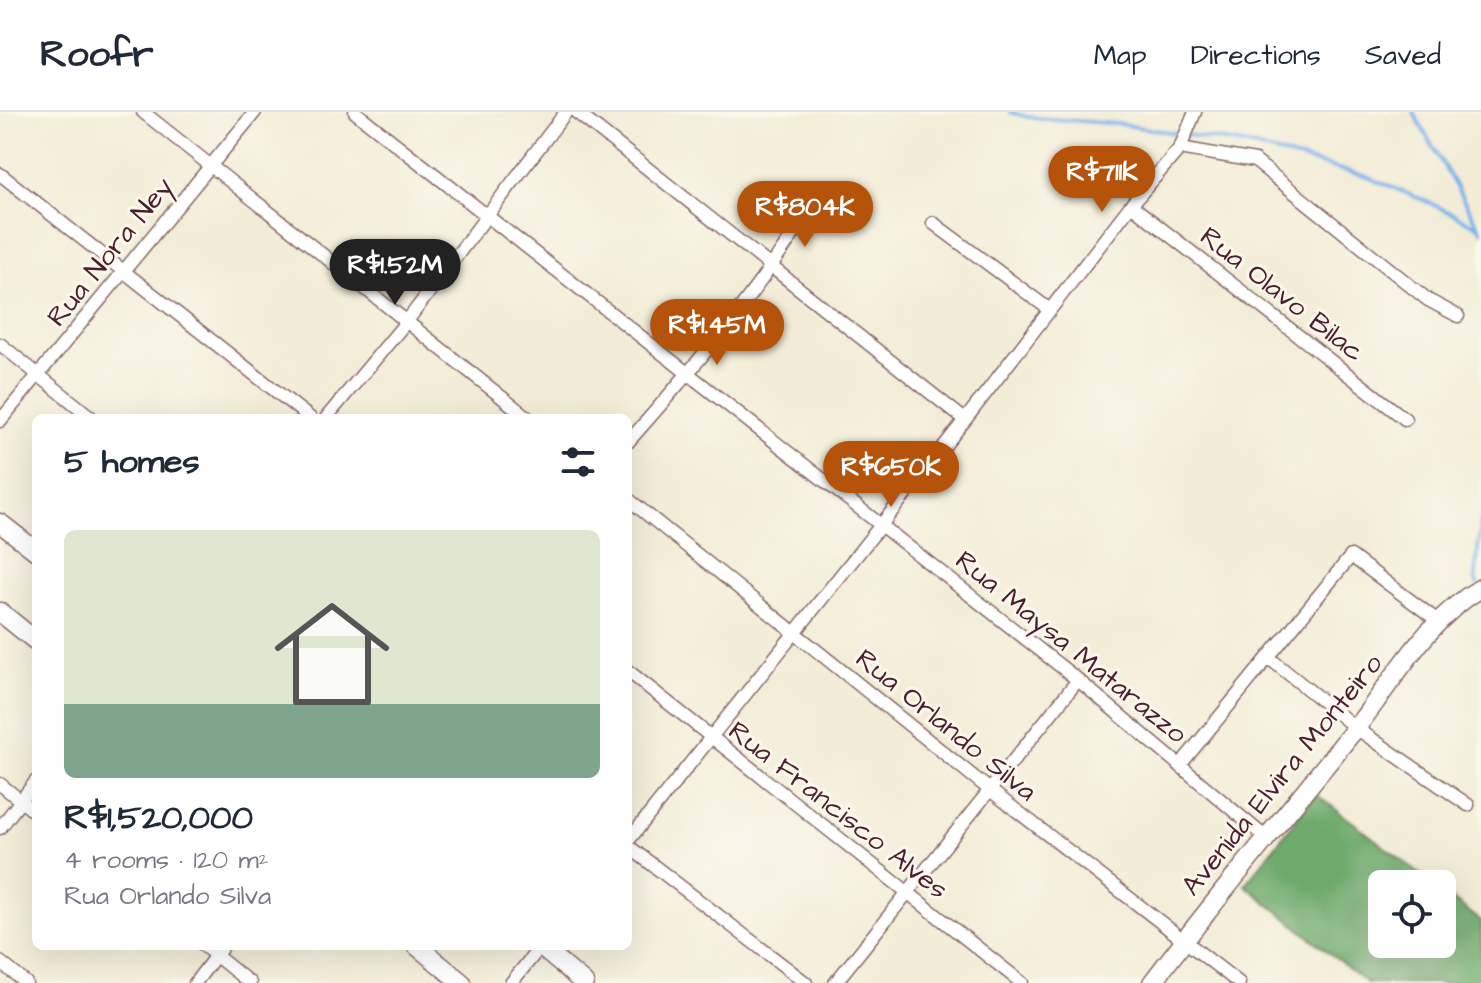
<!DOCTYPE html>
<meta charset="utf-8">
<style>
body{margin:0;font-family:"Architects Daughter",sans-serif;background:#f2f2f3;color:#1f2937;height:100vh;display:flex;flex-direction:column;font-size:30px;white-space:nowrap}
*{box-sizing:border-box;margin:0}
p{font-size:26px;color:#747a83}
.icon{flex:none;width:44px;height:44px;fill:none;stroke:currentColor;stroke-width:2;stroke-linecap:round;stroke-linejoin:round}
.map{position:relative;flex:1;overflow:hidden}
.drawer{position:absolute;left:32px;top:302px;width:600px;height:536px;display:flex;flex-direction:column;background:#fff;border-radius:12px;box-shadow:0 8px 32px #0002}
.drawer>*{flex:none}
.fabs{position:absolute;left:1368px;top:758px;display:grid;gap:16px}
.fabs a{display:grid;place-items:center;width:88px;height:88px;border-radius:12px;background:#fff;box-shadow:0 8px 32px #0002;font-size:40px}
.price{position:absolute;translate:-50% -68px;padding:0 18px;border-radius:28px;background:#b45309;color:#fff;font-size:26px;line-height:52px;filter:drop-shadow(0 2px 4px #0008)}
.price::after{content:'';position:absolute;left:50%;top:48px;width:24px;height:18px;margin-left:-12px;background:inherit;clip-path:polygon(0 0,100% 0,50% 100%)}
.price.current{background:#222;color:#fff}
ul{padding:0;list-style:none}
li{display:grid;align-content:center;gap:16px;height:424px;padding:0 32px}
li+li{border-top:2px solid #e0e1e3}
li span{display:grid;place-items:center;height:248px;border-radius:12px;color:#555}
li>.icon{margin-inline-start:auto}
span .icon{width:144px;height:144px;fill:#fffc;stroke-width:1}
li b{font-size:34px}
h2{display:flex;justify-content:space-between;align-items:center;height:96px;padding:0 32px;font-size:34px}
header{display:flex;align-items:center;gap:48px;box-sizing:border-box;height:112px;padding:0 40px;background:#fff;border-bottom:2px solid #e0e1e3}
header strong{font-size:38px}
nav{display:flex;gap:44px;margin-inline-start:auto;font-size:28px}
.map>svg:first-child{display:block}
.forest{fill:#6eaa6c;stroke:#5c644c;stroke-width:2}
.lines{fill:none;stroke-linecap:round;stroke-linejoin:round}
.stream{stroke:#7cb3ec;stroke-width:4}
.street-casing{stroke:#856767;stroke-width:15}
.secondary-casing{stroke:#856767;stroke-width:21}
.street{stroke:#fff;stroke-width:12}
.secondary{stroke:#fff;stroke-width:18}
.labels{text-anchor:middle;stroke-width:6;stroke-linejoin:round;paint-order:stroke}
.street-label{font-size:28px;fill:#4a1f2b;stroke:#fbf7ec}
</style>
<header>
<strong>Roofr</strong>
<nav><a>Map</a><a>Directions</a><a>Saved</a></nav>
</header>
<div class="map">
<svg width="1481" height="871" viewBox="0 0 1481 871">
<rect width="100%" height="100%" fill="#fbf7ec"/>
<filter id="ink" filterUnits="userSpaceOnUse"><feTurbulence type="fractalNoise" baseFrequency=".0125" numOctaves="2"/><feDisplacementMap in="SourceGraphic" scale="16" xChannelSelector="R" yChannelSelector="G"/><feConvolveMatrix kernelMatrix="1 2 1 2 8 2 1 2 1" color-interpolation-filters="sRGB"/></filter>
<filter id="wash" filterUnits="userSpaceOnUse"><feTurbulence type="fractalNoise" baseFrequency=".006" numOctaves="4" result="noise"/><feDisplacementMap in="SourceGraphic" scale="32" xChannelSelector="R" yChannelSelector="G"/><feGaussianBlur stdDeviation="1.8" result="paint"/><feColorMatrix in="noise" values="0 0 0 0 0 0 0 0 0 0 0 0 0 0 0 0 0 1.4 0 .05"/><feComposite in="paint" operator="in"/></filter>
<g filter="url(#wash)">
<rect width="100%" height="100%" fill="#f3edd7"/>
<path class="forest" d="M1316,682L1433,772H1382V832H1442V779L1481,809V871H1367L1245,773Z"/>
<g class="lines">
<path class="stream" d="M1010,0L1027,5L1119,12L1244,32L1365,64L1430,91L1479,115
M1413,0L1481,119
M1477,472L1475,467L1481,407"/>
</g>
</g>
<g filter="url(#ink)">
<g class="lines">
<defs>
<path id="street" d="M143,0L528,306
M355,0L1078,568L1265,725
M576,0L965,308
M1180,36L1255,49L1428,188L1458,204
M0,62L310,306
M1131,93L1405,307
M933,111L1050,198
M0,232L92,306
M326,306L407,209L566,0
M0,309L255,0
M628,330C693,257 755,183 807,101
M628,387L990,678L1239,871
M1269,546L1356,616L1468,693
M628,559L1022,871
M1181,652L1351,444L1438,509
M0,672L36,701
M0,716L36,669
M628,729L965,308L1131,93L1180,36L1195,0
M628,734L806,871
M204,834L250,871
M0,850L26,871
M195,871L223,834
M511,871L541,834
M835,871L1078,568"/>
<path id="secondary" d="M0,411L36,439
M0,500L36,529
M417,834L462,871
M540,834L584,871
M1152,871C1217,784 1287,702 1355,617C1394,568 1426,508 1481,476"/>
</defs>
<use href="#street" class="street-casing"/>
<use href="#secondary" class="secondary-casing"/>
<use href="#street" class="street"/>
<use href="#secondary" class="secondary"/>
</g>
</g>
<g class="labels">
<g class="street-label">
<text transform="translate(109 139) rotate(-51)" y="10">Rua Nora Ney</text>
<text transform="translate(1283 181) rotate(38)" y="10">Rua Olavo Bilac</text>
<text transform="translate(1072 534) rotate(39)" y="10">Rua Maysa Matarazzo</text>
<text transform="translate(947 612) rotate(39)" y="10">Rua Orlando Silva</text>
<text transform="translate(1281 662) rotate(-51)" y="10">Avenida Elvira Monteiro</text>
<text transform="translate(839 697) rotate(38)" y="10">Rua Francisco Alves</text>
</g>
</g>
</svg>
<div class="fabs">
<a><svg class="icon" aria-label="locate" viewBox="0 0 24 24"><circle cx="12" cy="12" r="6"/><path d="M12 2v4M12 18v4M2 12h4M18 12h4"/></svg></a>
</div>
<b class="price" style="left:1102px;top:102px">R$711K</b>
<b class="price" style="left:805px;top:137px">R$804K</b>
<b class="price current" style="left:395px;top:195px">R$1.52M</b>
<b class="price" style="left:717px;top:255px">R$1.45M</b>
<b class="price" style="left:891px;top:397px">R$650K</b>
<section class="drawer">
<h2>5 homes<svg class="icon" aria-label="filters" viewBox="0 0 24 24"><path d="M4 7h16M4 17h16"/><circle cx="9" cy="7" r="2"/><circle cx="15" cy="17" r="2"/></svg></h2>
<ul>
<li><span style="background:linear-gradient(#dfe7d0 70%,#7fa58c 0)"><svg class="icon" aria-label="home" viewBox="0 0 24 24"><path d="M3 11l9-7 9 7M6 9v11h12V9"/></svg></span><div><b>R$1,520,000</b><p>4 rooms · 120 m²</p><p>Rua Orlando Silva</p></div></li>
</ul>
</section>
</div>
